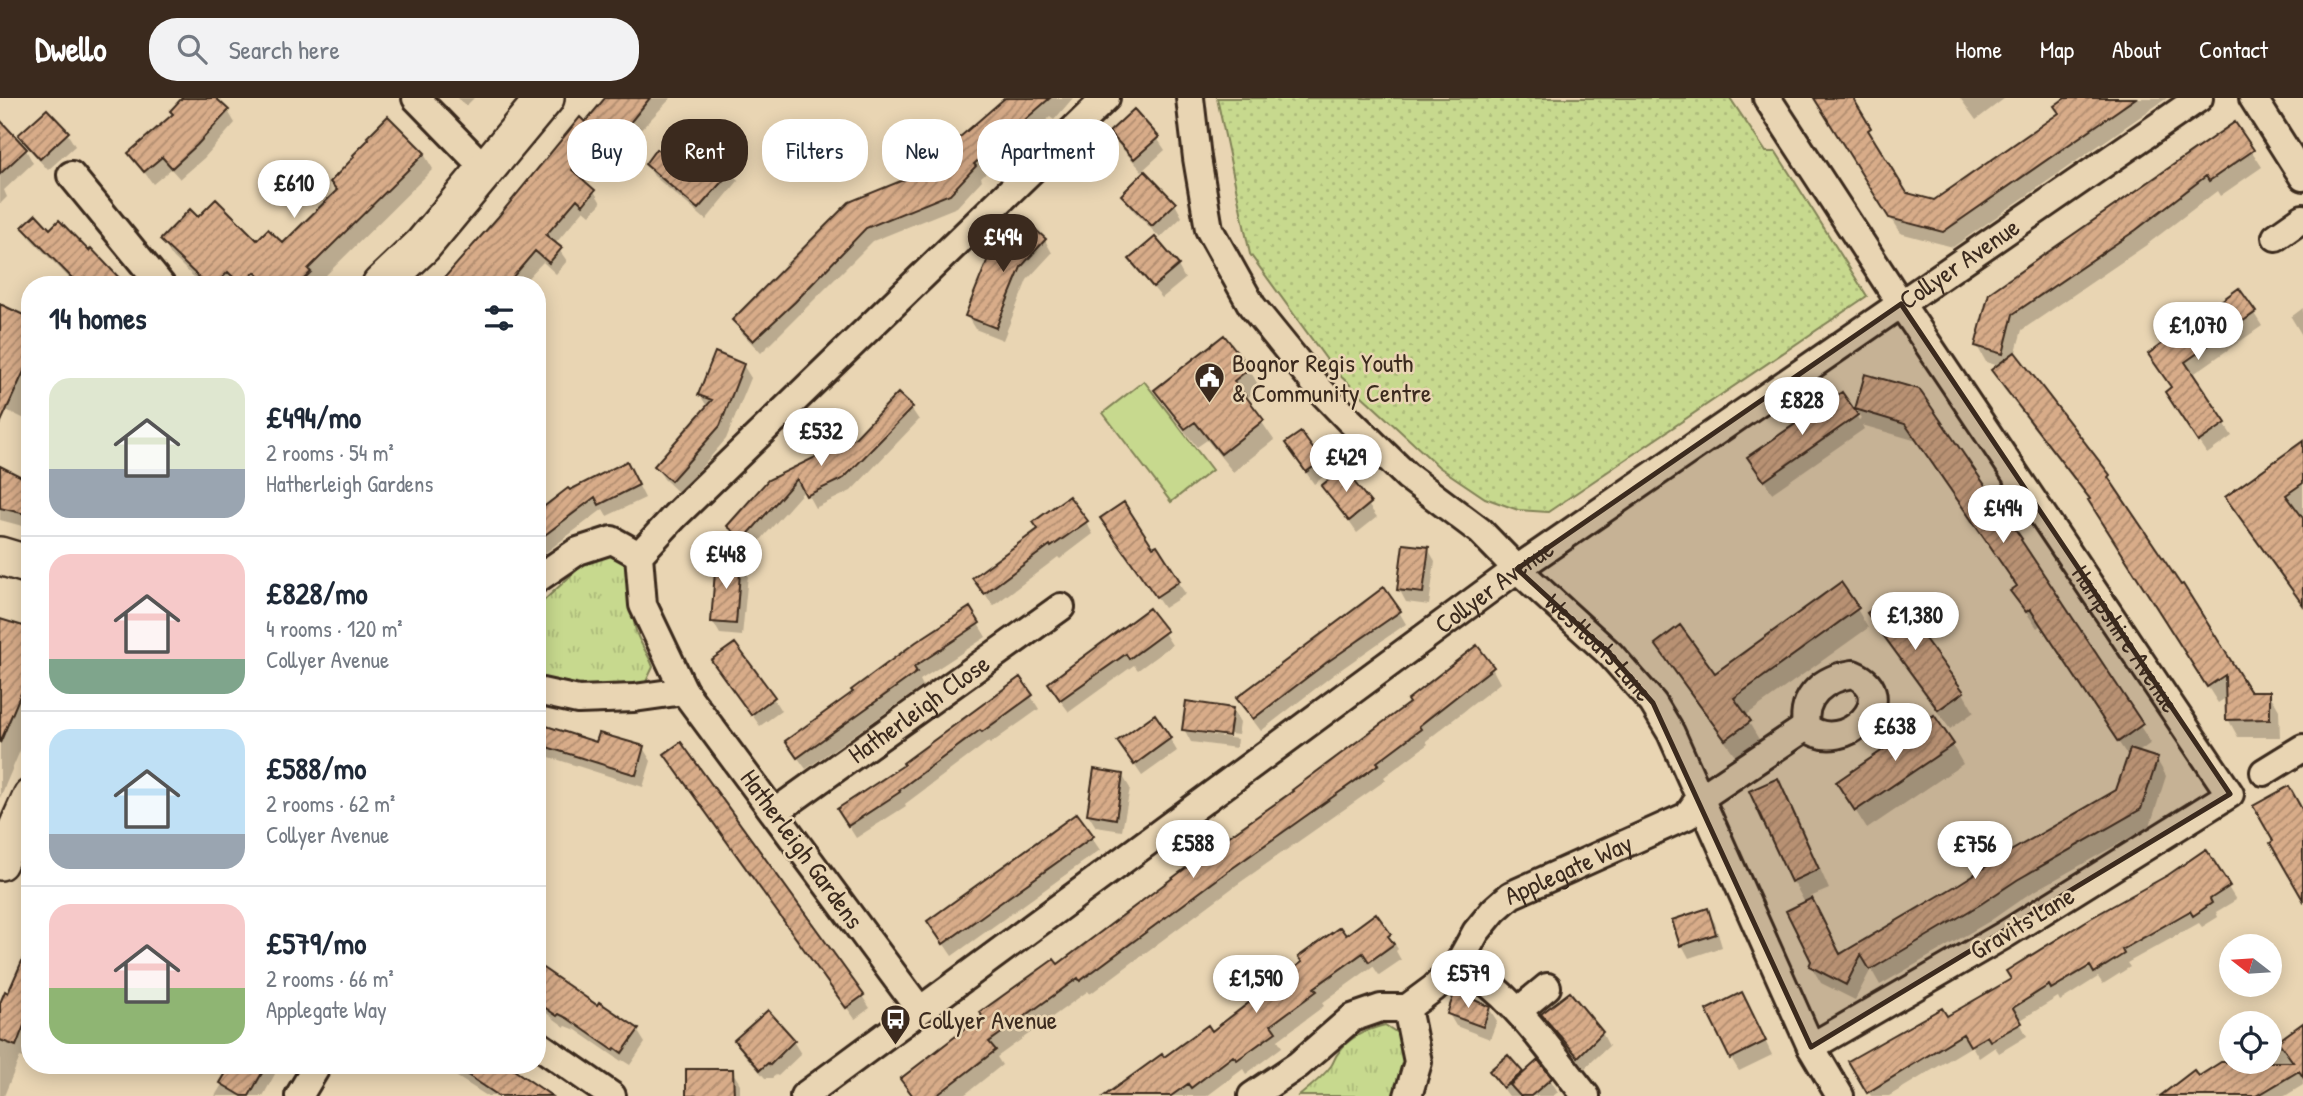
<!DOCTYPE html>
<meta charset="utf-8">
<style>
body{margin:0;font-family:"Patrick Hand",sans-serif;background:#f2f2f3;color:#1f2937;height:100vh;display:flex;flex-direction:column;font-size:26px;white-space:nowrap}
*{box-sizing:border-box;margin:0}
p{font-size:23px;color:#747a83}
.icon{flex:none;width:38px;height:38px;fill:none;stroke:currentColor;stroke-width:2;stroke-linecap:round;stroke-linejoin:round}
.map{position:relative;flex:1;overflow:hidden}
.drawer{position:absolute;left:21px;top:178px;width:525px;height:798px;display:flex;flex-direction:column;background:#fff;border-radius:28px;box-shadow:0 4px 18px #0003}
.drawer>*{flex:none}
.guide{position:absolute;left:567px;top:21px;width:665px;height:63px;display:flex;gap:14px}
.needle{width:46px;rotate:287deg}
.buttons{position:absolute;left:2219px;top:836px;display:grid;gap:14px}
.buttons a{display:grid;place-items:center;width:63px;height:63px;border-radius:50%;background:#fff;box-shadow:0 4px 18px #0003;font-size:35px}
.price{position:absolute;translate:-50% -60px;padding:0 16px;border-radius:24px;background:#fff;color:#222;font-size:23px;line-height:46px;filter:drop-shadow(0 2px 4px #0008)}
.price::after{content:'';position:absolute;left:50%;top:42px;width:21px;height:16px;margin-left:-10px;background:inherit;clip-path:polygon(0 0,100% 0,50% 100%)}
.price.current{background:#3b2a1e;color:#fff}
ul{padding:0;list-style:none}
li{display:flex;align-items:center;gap:21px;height:175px;padding:0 28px}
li+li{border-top:2px solid #e0e1e3}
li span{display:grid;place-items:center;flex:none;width:196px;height:140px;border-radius:21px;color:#555}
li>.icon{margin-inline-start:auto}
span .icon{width:84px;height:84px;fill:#fffc;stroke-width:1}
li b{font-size:30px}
h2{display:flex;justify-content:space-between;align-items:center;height:84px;padding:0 28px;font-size:30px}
.chip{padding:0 24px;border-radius:28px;background:#fff;box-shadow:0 4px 18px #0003;font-size:24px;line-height:63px}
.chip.current{background:#3b2a1e;color:#fff}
header{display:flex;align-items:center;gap:42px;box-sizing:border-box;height:98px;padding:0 35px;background:#3b2a1e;color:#fff}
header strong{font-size:33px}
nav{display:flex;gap:38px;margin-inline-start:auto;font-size:24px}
.search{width:490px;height:63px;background:#f2f2f3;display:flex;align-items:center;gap:18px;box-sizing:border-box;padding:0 24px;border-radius:28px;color:#747a83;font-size:26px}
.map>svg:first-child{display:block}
.grass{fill:url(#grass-tufts);stroke:#818256;stroke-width:2}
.park{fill:url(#park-dots);stroke:#818256;stroke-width:2}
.pitch{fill:#c7d98e;stroke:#818256;stroke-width:2}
.shadow{fill:#0003}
.building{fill:url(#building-hatch);stroke:#3b2a1e;stroke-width:2}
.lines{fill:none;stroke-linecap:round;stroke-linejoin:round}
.minor-casing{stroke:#3b2a1e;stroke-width:32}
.tertiary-casing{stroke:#3b2a1e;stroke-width:38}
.secondary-casing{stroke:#3b2a1e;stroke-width:42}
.minor{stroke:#e9d5b3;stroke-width:26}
.tertiary{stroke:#e9d5b3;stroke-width:33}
.secondary{stroke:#e9d5b3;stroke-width:37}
.marked{fill:#3b2a1e;fill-opacity:0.2;stroke:#3b2a1e;stroke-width:5;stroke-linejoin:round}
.labels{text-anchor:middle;stroke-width:5;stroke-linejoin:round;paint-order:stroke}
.street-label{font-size:26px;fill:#3b2a1e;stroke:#e9d5b3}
.poi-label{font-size:26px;fill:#3b2a1e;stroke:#e9d5b3;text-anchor:start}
</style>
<header>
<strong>Dwello</strong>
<div class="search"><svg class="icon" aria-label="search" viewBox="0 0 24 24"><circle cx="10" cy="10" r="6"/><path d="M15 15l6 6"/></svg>Search here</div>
<nav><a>Home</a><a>Map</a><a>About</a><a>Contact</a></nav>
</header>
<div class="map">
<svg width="2303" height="998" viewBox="0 0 2303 998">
<defs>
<pattern id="grass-tufts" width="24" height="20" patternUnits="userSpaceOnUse" patternTransform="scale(1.75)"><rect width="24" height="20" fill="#c7d98e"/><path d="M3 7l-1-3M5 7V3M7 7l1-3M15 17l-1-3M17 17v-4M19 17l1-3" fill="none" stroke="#acba7a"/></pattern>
<pattern id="park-dots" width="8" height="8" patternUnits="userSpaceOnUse" patternTransform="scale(1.75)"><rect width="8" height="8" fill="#c7d98e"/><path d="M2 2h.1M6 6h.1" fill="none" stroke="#acba7a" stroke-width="1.8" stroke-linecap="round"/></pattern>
<pattern id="building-hatch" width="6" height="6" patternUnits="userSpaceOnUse" patternTransform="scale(1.75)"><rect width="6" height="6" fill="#d8ac89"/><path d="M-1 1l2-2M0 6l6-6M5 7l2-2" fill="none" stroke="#b08c6f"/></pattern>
</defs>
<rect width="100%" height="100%" fill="#e9d5b3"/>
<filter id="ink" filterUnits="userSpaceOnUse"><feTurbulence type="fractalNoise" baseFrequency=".0143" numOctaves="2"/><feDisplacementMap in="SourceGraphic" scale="14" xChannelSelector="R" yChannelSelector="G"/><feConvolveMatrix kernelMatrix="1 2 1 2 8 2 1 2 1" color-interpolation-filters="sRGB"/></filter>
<g filter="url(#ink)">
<path class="grass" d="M606,456L626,465C632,487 630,510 636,533C639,545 649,556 653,569L644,588L614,596L554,586L537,575V509L592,458Z
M1385,927L1399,936L1407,963L1394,998H1299C1310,989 1322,980 1331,968C1334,964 1335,958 1339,954C1349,938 1369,931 1385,927Z"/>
<path class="park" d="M1217,0H1730L1766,54H1776L1867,198L1548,414L1518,412L1485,400L1439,369L1335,273L1250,156Z"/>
<path class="pitch" d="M1144,283L1212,372L1171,404L1103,315Z"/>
<path class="shadow" d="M184,0H214L228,13L235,25L204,60L180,81L171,71L153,86L130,55L174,17Z
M458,0H474L466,8Z
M607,0H671L632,41L626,37L617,48L613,45L581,82L594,93L601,105L590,117L584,112L555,146L567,163L556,176L543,164L521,187H440Z
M1008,0H1073L1054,22L1050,19L981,79L982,82L957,109L873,143L761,255L742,235L734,222L931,73L924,61L952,48Z
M1813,0H1849L1906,96L1934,104L2060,16L2068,0H2167L1953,149L1900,135Z
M1960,0H2005L1976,22Z
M388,20L424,56L433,71L316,187H202L171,157L162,142L198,122L257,144L283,148L338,94L332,84Z
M2234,26L2262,69L2220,98L2217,93L2145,148L2022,232L2015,257L2109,378L2249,595H2269L2279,612L2280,639H2238L2228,621L2227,599L2218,605L2090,403L2003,290L1993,273L1999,268L1986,264L1977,248L1991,196Z
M4,29L26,52L33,65L4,92L7,99L0,106V33Z
M1111,34L1157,40L1165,52L1142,73L1119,47Z
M67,35L75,48L48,72L28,50L20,38Z
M647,66L682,74L731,72L738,83L706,122L654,78Z
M1124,97L1175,106L1182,119L1160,140L1131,110Z
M1024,123L1045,142L1052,155L1027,182L1003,242L975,231L967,218Z
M24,129L121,185L126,179L136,187H76L30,140Z
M1132,161L1178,168L1185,181L1162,200L1139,173Z
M2239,192L2262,228L2192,277L2232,338L2207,356L2174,307L2173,291L2158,269Z
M0,208L30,222V316L27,322L0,309Z
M2303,210V239L2291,219Z
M1224,239L1249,271L1260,290L1246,301L1274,342L1233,374L1207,342L1197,349L1168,312L1156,292Z
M743,267L751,280L726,341L679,395L664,381L656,368L708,310L700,297Z
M1866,278L2030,460L2151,645L2137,655L2157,662L2166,678L2150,728L2026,798L1990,823L1880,887L1871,871L1855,902L1821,885L1811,868L1813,863L1805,805L1793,783L1752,694L1778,682L1789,701L1829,791L1810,799L1841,858L2118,693L2129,660L2041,527L2037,530L2023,510L2013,493L2018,489L1917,343L1862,327L1864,331L1772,395L1757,372L1842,296L1859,322L1862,320L1856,311Z
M911,310L919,322L851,393L815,410L805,392L751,453L737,441L729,428L769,383L856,342Z
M2303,345V417L2300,419L2303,423V509L2241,422L2227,399Z
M1295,358L1320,364L1327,376L1314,386Z
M0,370L21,381L26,372L30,373V430L0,422Z
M1343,373L1377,419L1357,435L1324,388Z
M634,378L645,400L607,418L603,411L537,461V416Z
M1086,424L1093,436L1060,461L1058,459L993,508L975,480Z
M1110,433L1153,451L1186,496L1164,510Z
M1428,451L1435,463L1429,507L1406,504L1399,491Z
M740,464L748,477L742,538L720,536L713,524Z
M969,511L986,539L920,582L923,588L806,671L795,656Z
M1857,511L1868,530L1745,618L1760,643L1737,660L1668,566L1657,547L1715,577Z
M1149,512L1172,547L1138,572L1134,567L1069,614L1057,598Z
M1399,514L1406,526L1333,577L1261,633L1246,613L1239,600Z
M1869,516L1963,595L1974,614L1950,631L1880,535Z
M0,523L30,532V629L0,700Z
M713,563L773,600L781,613L760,628Z
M1492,570L1500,585L1426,643L1428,646L1384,679L1386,682L1235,788L1090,896L1088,893L997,959L1002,967L963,998H912L902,982L1295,694Z
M1020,581L1039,611L990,646L988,644L905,706L906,708L856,740L846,724L906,668Z
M1232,611L1240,624L1238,637L1190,631V634L1237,641L1236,650L1191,644L1184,631Z
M537,627L597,646L643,650L651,663L643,689L537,655Z
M1170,641L1177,653L1142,678L1127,656Z
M1952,647L1963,666L1867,731L1838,685Z
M666,657L862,898L870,910L855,921Z
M1122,677L1130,690L1122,733L1096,729L1088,716Z
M1077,718L1100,752L952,858L937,836Z
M2206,754L2236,802L2216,814L2218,819L2202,829L2199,825L2127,865L2130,869L2103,886L2098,879L2060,903L2058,899L2019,923L2027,938L1999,955L1995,949L1979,960L1972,948L1889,998H1871L1851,963L1946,921L2013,882Z
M1707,812L1715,825L1722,849L1689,860L1682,847Z
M1376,818L1398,851L1396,853L1401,862L1379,877L1373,868L1322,905L1324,908L1278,942L1282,949L1246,976L1243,971L1207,998H1107L1164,962L1212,935Z
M30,849V942L23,960L20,959L4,998H0V909L9,897Z
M537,866L597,910L637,932L645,945L630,967L622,962L621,963L576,932L566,928L565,929L537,908Z
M1570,896L1602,935L1609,948L1585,970L1551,929L1544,917Z
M1749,909L1772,957L1739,973L1731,960Z
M1489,910L1497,923L1490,941L1456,928L1449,916Z
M2303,927V987L2285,998H2161L2198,980L2231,960V964H2270V951Z
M736,942L793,943L801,956L778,978L776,977L772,980H765L743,955Z
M233,968H270L275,976L263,998H215Z
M440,968H506L539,991L543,998H487Z
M732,973L740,986V998H688Z
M1491,974L1521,975L1523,978L1550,981L1558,994L1553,998H1509Z"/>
<path class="building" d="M182,0H216L229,12L197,47L172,70L162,59L144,74L128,55L173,16L170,13Z
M605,0H650L625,31L619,26L609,37L606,34L572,72L595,92L583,107L577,101L546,137L562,150L549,165L535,153L506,187H438L498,119L580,19L585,24Z
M1005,0H1050L974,66L976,68L950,96L866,130L795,204L753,243L732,222L849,104L933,70L922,60L943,38L952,46Z
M1814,0H1853L1871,30L1868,32L1907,95L1934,102L2059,15L2054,8L2065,0H2136L1943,134L1889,120Z
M47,11L69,34L40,61L18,37Z
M1134,11L1159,39L1134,61L1109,34Z
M388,18L425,55L308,171L311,174L298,187H268L255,174L241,187L228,174L215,187H207L160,142L190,111L198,119L216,101L257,142L268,131L283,145L337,92L330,84L354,59L353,57L369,41L367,39Z
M0,22L27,51L0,76Z
M2235,24L2254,52L2209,83L2206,78L2136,132L2013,216L2003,256L1975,248L1989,195Z
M703,46L733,71L698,111L645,66L656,51L682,71Z
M1145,73L1176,105L1152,128L1121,97Z
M36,116L50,131L59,122L89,153L91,150L126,187H79L22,129Z
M1024,121L1046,141L1021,169L996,230L965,218L989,158Z
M1155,139L1179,167L1153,189L1129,161Z
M2239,190L2256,214L2185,264L2226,325L2198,344L2165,294L2171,289L2148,256Z
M0,206L30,220V260L0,326Z
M1224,237L1250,270L1234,283L1264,322L1221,356L1195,324L1185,331L1154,292Z
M715,254L744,266L720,328L671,383L654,368L712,302L698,297Z
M2015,254L2110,377L2108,379L2181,487L2183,486L2250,593H2270V621L2226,622L2225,577L2207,589L2088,402L2090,401L1991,272Z
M1865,276L1919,291L2022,441L2021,442L2143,626L2118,644L2030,511L2026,514L2010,493L2017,488L1905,326L1855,311Z
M1842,294L1858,317L1764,383L1747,359Z
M898,295L913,309L844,380L806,398L797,381L743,442L727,428L768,382L855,340Z
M1301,334L1322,363L1306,374L1285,345Z
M2303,343V385L2286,397L2303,420V507L2225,399Z
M627,363L639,387L599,407L595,399L537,443V414L568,390L570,392Z
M0,368L30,383V417L0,410Z
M1343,370L1371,405L1349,423L1321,388Z
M1069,398L1088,423L1051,449L1050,447L984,496L972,480L1038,431L1033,424Z
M1124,404L1153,449L1157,447L1180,483L1156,499L1100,420Z
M1403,446L1429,449L1423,495L1397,492Z
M716,461L741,462L736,526L711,524Z
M1841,484L1859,510L1734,600L1751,623L1725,642L1655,546L1680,527L1715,575Z
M1384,489L1401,513L1326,565L1253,621L1236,600Z
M1892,496L1964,594L1938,612L1867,515Z
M970,509L980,525L914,569L917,574L797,660L785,643L853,594L851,592L916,544Z
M1149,510L1167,533L1129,561L1126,556L1060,602L1048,585Z
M0,521L30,530V574L0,645Z
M735,545L775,599L751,617L711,562Z
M1477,547L1494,569L1419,628L1421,631L1377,664L1379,666L1227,774L1080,883L1078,880L989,944L996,952L936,998H913L900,981L982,918L980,914L1054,861L1058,866L1211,751L1293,693L1292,692L1409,605L1407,602Z
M1020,579L1033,597L982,634L980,632L899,692L900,694L848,728L837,711L904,667L903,665Z
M1186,603L1233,610L1229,638L1182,632Z
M1155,616L1171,640L1134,667L1117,643Z
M1934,617L1954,646L1855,713L1836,684Z
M537,625L596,644L599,635L644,648L636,677L537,646Z
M681,644L864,897L846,910L664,656Z
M2130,651L2158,660L2141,711L2017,782L1981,806L1870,872L1861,857L1846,887L1809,868L1811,863L1786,813L1812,800L1840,856L1959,786L2009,754L2116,692Z
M1094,671L1123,676L1116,721L1087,716Z
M1778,680L1819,771L1791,784L1749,693Z
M2289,688L2303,713V802L2270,745L2273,743L2253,708Z
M1077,715L1094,738L943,846L927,823Z
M2206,751L2230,788L2210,801L2212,805L2193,818L2190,813L2122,852L2124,856L2094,875L2090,868L2051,891L2049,887L2013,910L2022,925L1990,943L1987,938L1970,948L1963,936L1867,995L1848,963L1942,910L1947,918L2011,881L2006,873L2091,820L2168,777Z
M1708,810L1716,836L1680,848L1672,822Z
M1376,815L1391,836L1388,838L1394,846L1369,864L1363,855L1314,890L1317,893L1271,927L1276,934L1237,962L1233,958L1191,990L1188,986L1171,998H1104L1162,956L1164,959L1208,927L1212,933L1302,864L1298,859L1340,829L1346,837Z
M30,845V912L16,948L0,942V905L5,893L8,895Z
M537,866L597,907L599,904L639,931L622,955L615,950L613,952L567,920L559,916L557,918L537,904Z
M1455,893L1490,909L1483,929L1447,916Z
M1570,894L1603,934L1578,959L1541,916Z
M1742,894L1766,943L1730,961L1706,912Z
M768,912L795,942L770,967L768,965L760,972L734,942Z
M2303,925V979L2299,973L2257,998H2160L2194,972L2199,978L2221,964H2293L2278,943Z
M1508,957L1523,974L1503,990L1489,973Z
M1538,962L1552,980L1531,998H1520L1510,987Z
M230,968H266L249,998H242L220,985Z
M454,968H508L552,998H499Z
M686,971H733L734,998H686Z"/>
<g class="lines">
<defs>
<g id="minor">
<path d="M416,0L485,71"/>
<path id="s1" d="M1190,0L1197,60L1209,131L1252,208L1321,293L1349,322L1407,378L1480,433L1517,471L1610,556L1653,605L1671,635L1811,949L1840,998"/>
<path id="s2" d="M1767,0L1901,206L2230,696L2006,836L1811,949"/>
<path d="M2253,0L2303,79"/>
<path d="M71,77L161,187"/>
<path d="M2276,139L2303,120"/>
<path d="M537,481L578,453L612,442L639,457"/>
<path d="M1853,576C1904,597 1845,660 1806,629C1801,598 1824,580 1853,576Z"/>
<path d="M537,593L578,602L634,600L684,593"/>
<path d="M2264,674L2303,650"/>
<path id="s3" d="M775,714L1061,509"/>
<path d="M1459,865C1512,895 1548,951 1586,998"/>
<path d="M1407,910L1418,964L1408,998"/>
<path d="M919,911L684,593L643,507L639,457L675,418L1106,0"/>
<path d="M1518,913L1547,889"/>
<path d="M537,946L612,998"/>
<path d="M299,998L317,968"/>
<path id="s4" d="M804,998L1517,471L2199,0"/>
<path id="s5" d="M1252,998L1298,967L1352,920L1381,910H1407L1434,890L1459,865L1476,834L1494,812L1511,797L1687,718L1699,701L1806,629"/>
</g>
<path id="tertiary" d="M0,765L30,698"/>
<path id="secondary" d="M381,187L423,147L545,0
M0,458L30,467"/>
</defs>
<use href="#minor" class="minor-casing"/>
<use href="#tertiary" class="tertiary-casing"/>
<use href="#secondary" class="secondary-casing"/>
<use href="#minor" class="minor"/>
<use href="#tertiary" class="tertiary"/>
<use href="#secondary" class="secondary"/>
</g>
</g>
<path class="marked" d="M1901,206L2230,696L1811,949L1653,605L1610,556L1517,471Z"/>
<defs>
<symbol id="civic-pin" viewBox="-11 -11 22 30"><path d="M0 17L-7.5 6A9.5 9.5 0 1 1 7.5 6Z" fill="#3b2a1e" stroke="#e9d5b3"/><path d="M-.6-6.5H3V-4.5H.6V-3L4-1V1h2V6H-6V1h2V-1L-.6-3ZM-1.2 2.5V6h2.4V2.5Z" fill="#fff"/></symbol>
<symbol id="bus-pin" viewBox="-11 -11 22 30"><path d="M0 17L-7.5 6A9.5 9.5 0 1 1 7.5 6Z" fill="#3b2a1e" stroke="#e9d5b3"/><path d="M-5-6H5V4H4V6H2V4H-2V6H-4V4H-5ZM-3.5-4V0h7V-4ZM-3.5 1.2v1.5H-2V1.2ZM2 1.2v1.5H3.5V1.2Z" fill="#fff"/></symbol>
</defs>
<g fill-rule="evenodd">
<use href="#civic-pin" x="1192" y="262" width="35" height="47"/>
<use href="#bus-pin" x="878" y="904" width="35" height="47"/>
</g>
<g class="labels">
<g class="street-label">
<text dy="9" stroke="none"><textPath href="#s4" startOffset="1424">Collyer Avenue</textPath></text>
<text dy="9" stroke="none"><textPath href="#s4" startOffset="858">Collyer Avenue</textPath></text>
<text dy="9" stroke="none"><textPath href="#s2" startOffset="649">Hampshire Avenue</textPath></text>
<text dy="9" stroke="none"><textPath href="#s1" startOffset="709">Westloats Lane</textPath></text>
<text dy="9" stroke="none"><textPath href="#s3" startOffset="177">Hatherleigh Close</textPath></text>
<text transform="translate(802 751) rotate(54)" y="9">Hatherleigh Gardens</text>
<text dy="9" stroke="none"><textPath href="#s5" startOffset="402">Applegate Way</textPath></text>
<text transform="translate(2022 825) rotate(-31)" y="9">Gravits Lane</text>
</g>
<g class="poi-label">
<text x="1232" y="274">Bognor Regis Youth<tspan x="1232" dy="30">&amp; Community Centre</tspan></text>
<text x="918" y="931">Collyer Avenue</text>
</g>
</g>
</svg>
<div class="buttons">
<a><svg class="needle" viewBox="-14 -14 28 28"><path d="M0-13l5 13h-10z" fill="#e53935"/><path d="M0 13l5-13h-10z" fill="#747a83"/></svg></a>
<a><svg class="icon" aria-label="locate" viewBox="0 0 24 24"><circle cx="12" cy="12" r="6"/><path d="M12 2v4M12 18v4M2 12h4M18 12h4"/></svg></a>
</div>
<b class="price" style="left:294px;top:122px">£610</b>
<b class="price current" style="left:1003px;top:176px">£494</b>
<b class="price" style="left:2198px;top:264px">£1,070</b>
<b class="price" style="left:1802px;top:339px">£828</b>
<b class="price" style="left:821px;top:370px">£532</b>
<b class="price" style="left:1346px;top:396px">£429</b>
<b class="price" style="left:2003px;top:447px">£494</b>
<b class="price" style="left:726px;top:493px">£448</b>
<b class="price" style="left:1915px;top:554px">£1,380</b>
<b class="price" style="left:1895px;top:665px">£638</b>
<b class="price" style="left:1193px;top:782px">£588</b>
<b class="price" style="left:1975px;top:783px">£756</b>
<b class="price" style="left:1468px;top:912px">£579</b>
<b class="price" style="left:1256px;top:917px">£1,590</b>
<div class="guide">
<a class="chip">Buy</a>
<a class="chip current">Rent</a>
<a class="chip">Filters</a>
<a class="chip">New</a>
<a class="chip">Apartment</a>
</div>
<section class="drawer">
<h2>14 homes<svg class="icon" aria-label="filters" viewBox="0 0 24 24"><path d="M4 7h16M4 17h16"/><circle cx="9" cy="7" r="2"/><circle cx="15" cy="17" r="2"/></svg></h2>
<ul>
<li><span style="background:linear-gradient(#dfe7d0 65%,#9aa5b1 0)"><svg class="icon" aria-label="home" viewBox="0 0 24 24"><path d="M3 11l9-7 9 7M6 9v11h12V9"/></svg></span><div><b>£494/mo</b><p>2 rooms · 54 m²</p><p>Hatherleigh Gardens</p></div></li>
<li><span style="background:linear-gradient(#f6c9c9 75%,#7fa58c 0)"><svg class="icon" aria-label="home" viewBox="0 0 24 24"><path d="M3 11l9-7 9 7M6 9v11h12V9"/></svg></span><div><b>£828/mo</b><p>4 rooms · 120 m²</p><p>Collyer Avenue</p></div></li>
<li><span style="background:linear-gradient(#bfe0f5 75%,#9aa5b1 0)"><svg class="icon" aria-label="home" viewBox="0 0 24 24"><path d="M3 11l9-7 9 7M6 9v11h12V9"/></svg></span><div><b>£588/mo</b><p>2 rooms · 62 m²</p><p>Collyer Avenue</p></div></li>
<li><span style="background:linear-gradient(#f6c9c9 60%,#8fb573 0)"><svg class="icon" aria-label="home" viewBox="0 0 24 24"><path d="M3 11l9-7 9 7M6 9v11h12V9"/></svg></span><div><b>£579/mo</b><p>2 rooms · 66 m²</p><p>Applegate Way</p></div></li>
</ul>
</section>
</div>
